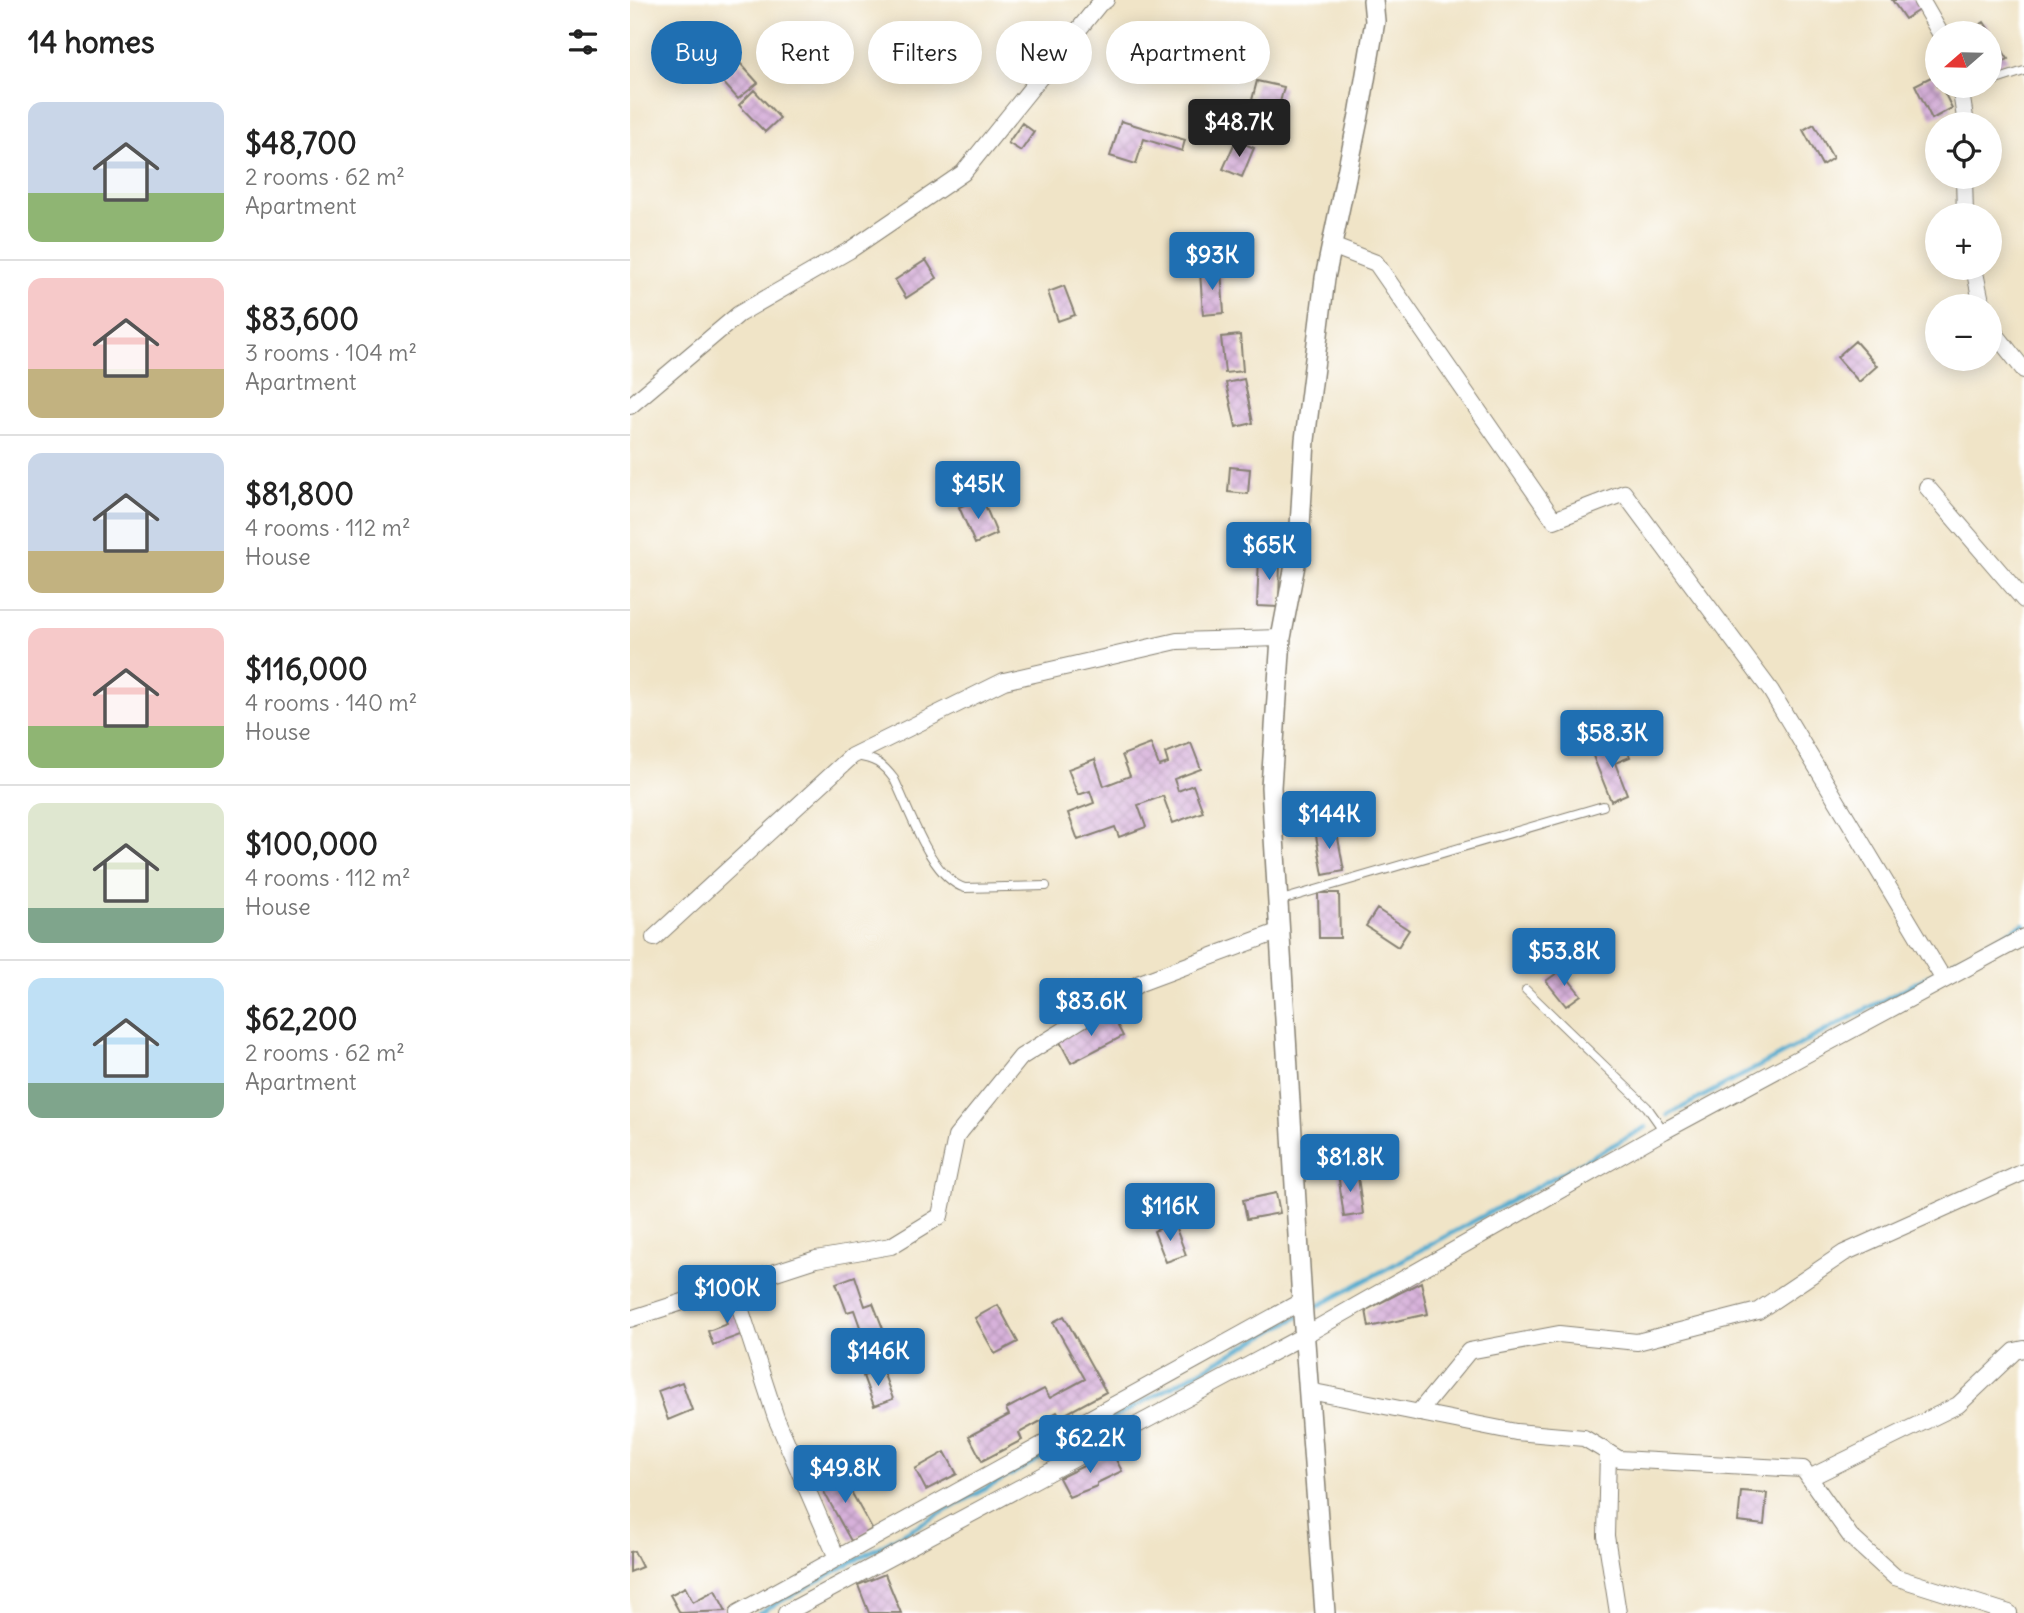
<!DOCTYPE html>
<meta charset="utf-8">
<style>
body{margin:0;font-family:Delius,sans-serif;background:#f6f6f6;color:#222;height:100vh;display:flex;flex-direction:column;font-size:26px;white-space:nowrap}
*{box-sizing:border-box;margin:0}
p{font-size:23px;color:#767676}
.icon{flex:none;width:38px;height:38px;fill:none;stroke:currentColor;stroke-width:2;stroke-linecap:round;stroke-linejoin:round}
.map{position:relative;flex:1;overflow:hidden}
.drawer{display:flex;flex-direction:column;background:#fff;width:630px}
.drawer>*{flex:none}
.top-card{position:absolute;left:21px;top:21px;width:665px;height:63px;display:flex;gap:14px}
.needle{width:46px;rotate:250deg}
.controls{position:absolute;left:1295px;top:21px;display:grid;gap:14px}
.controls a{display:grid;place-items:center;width:77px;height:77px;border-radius:50%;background:#fff;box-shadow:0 4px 18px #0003;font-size:35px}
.price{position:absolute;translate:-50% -60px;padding:0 16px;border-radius:7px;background:#1f6fb2;color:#fff;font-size:23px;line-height:46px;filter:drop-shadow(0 2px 4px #0008)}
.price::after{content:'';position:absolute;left:50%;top:42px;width:21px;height:16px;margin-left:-10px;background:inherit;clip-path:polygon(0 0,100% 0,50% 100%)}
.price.active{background:#222;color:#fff}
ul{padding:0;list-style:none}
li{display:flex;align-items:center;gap:21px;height:175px;padding:0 28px}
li+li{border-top:2px solid #e0e0e0}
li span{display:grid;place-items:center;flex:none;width:196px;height:140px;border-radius:14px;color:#555}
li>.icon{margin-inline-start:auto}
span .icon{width:84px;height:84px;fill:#fffc;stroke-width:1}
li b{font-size:30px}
h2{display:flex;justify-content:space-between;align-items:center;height:84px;padding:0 28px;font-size:30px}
.chip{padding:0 24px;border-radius:32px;background:#fff;box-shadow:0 4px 18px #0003;font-size:24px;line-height:63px}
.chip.active{background:#1f6fb2;color:#fff}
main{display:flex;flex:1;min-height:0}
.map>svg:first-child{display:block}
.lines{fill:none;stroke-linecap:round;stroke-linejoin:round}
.stream{stroke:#52abcf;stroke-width:4.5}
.building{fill:url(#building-cross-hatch)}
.service-casing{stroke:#868072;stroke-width:10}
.minor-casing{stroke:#868072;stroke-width:18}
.tertiary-casing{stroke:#868072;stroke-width:22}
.service{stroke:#fff;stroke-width:8}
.minor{stroke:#fff;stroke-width:16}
.tertiary{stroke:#fff;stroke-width:19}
</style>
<main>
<section class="drawer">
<h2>14 homes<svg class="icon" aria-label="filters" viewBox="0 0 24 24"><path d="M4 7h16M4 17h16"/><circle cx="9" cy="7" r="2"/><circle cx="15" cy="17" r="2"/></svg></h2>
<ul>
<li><span style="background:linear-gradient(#c9d6e8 65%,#8fb573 0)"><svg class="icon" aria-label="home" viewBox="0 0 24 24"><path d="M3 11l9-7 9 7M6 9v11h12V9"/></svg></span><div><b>$48,700</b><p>2 rooms · 62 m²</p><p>Apartment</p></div></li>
<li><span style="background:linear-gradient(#f6c9c9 65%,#c2b280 0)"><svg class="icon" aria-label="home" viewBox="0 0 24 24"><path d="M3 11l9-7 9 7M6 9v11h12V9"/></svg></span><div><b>$83,600</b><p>3 rooms · 104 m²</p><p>Apartment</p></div></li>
<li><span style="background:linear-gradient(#c9d6e8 70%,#c2b280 0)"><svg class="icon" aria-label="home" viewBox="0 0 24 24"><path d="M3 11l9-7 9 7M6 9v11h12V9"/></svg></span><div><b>$81,800</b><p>4 rooms · 112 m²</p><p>House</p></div></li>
<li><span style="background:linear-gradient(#f6c9c9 70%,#8fb573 0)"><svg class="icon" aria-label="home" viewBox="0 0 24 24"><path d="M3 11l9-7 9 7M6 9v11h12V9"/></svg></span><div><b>$116,000</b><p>4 rooms · 140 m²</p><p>House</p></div></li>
<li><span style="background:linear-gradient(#dfe7d0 75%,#7fa58c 0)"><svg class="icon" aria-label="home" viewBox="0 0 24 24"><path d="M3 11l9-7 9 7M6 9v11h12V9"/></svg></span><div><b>$100,000</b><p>4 rooms · 112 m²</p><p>House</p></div></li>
<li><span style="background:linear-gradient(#bfe0f5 75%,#7fa58c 0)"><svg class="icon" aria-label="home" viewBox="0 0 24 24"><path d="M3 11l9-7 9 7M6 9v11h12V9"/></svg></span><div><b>$62,200</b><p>2 rooms · 62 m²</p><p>Apartment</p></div></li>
</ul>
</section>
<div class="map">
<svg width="1394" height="1613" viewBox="0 0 1394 1613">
<defs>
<pattern id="building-cross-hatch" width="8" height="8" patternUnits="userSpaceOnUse" patternTransform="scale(1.75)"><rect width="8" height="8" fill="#d7b1da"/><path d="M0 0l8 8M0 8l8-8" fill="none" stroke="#b898ba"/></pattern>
</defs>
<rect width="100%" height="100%" fill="#fff"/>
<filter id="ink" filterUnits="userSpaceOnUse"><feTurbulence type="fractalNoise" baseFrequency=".0143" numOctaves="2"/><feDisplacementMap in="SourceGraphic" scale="14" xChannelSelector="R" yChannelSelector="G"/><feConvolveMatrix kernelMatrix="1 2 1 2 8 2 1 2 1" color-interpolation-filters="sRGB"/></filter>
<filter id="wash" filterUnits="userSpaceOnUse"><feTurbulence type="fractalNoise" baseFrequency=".00686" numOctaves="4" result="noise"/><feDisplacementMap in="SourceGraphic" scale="28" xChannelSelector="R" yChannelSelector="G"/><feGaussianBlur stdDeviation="1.57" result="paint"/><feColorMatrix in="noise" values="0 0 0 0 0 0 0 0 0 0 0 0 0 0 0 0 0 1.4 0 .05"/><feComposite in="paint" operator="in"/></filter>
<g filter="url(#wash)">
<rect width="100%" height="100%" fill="#f0e4c7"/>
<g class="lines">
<path class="stream" d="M1312,968L1394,924
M1038,1115L1304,973
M679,1311L1016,1127
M129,1613L668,1317"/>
</g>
<g id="blocks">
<path class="building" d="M1262,0H1287L1292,8L1275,19Z
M1354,22L1378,59L1361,70L1360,33H1336Z
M110,63L128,83L108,99L91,80Z
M1305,75L1307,86H1311L1322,108L1302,119L1285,85Z
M627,81L654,87L649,106L622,100Z
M124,90L150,118L135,132L109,105Z
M491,121L555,140L552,151L514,139L506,164L480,156Z
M392,123L404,132L391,151L378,143Z
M1184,124L1203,158L1192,165L1173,130Z
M606,140L624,148L612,177L593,169Z
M296,260L307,278L276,298L265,280Z
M591,270L594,313L573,315L570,272Z
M434,286L445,315L428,321L418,292Z
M610,335L613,371L595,373L591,337Z
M1225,341L1247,366L1229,382L1207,357Z
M614,379L623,423L606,427L596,383Z
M600,467L620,469L618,494L598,492Z
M352,498L367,534L345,544L329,507Z
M629,557L650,558L649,607L627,606Z
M561,743L571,769L544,779L548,791L563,785L573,812L543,823L533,796L508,805L516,827L489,837L485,827L448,840L438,813L464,803L460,791L448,795L438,769L465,759L474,786L500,776L492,755L521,744L529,766L538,763L535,753Z
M995,744L1000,757L985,763L997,794L981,801L963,756Z
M706,827L714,871L693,875L685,830Z
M688,893H709L710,938H689Z
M747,909L779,930L768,947L736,926Z
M931,970L951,995L936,1006L916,981Z
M481,1013L493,1036L441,1063L429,1040Z
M727,1170L733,1214L714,1217L708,1173Z
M646,1193L650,1213L617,1219L613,1200Z
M544,1223L556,1255L536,1262L524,1231Z
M225,1276L235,1306L243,1303L255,1334L235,1341L224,1310L217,1312L206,1283Z
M791,1282L798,1314L739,1327L736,1310Z
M100,1298L113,1334L83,1345L78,1331L97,1324L89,1302Z
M368,1305L388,1342L365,1354L345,1318Z
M434,1316L476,1392L430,1417L427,1412L389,1433L392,1440L352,1461L339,1436L379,1415L376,1409L414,1389L420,1398L455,1379L423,1322Z
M252,1369L263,1399L244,1406L233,1376Z
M52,1382L62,1410L38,1420L28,1391Z
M315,1452L327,1474L296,1490L285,1469Z
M482,1452L492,1471L467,1483V1486L439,1497L429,1478Z
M209,1470L242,1529L221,1541L188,1481Z
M1111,1491L1137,1493L1134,1525L1108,1522Z
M4,1551L12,1567L0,1572V1552Z
M255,1574L271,1613H239L228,1585Z
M55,1587L63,1602L85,1590L96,1611L50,1613L40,1595Z"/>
</g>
</g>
<g filter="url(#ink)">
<use href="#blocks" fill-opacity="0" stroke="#868072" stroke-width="2"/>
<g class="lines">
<defs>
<path id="service" d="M1360,82L1394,71
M1331,90L1347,86
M226,756C245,759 252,763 264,779C280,811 301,878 335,888L416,886
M648,901L973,806
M896,990L1017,1107L1034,1131"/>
<path id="minor" d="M1291,0L1310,33
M1330,86L1336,124
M1334,177L1335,215
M702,246L746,263L924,520L994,493L1141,691L1314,980
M1344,268L1352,306
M1360,327L1394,370
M0,406L109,314L220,250L333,173L470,3L476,0
M1297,487L1394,600
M24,938L222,756L374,681L547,641L651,638
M103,1286L146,1418L207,1558
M0,1319L186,1259L261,1246L310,1216L326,1137L391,1057L510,983L650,931
M679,1391L886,1432L954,1438L989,1459L1173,1469L1221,1537L1265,1577L1379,1613
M788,1413L839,1351L929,1334L1007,1342L1128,1311L1214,1253L1394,1172
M978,1452L976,1536L988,1613
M1179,1478L1328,1405L1385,1351L1394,1349
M108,1613L672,1301
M156,1613L675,1335L1034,1131L1394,937"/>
<path id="tertiary" d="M695,1613L672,1301L641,787L651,638L669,544L675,440L695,278L729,115L745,21L743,0"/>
</defs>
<use href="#service" class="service-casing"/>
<use href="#minor" class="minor-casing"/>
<use href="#tertiary" class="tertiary-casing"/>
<use href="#service" class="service"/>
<use href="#minor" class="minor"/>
<use href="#tertiary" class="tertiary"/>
</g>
</g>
</svg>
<div class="controls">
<a><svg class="needle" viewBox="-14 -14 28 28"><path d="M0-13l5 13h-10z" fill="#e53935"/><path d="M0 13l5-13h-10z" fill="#767676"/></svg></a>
<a><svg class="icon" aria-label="locate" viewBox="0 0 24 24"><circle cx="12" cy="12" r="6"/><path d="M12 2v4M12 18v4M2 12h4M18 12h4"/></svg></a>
<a>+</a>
<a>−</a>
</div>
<b class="price active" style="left:609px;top:159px">$48.7K</b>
<b class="price" style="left:582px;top:292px">$93K</b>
<b class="price" style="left:348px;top:521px">$45K</b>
<b class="price" style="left:639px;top:582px">$65K</b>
<b class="price" style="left:982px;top:770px">$58.3K</b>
<b class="price" style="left:699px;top:851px">$144K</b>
<b class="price" style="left:934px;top:988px">$53.8K</b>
<b class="price" style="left:461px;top:1038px">$83.6K</b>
<b class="price" style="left:720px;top:1194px">$81.8K</b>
<b class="price" style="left:540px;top:1243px">$116K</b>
<b class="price" style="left:97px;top:1325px">$100K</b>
<b class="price" style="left:248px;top:1388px">$146K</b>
<b class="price" style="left:460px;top:1475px">$62.2K</b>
<b class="price" style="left:215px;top:1505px">$49.8K</b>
<div class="top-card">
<a class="chip active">Buy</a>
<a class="chip">Rent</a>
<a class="chip">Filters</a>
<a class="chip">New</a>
<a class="chip">Apartment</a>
</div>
</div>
</main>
